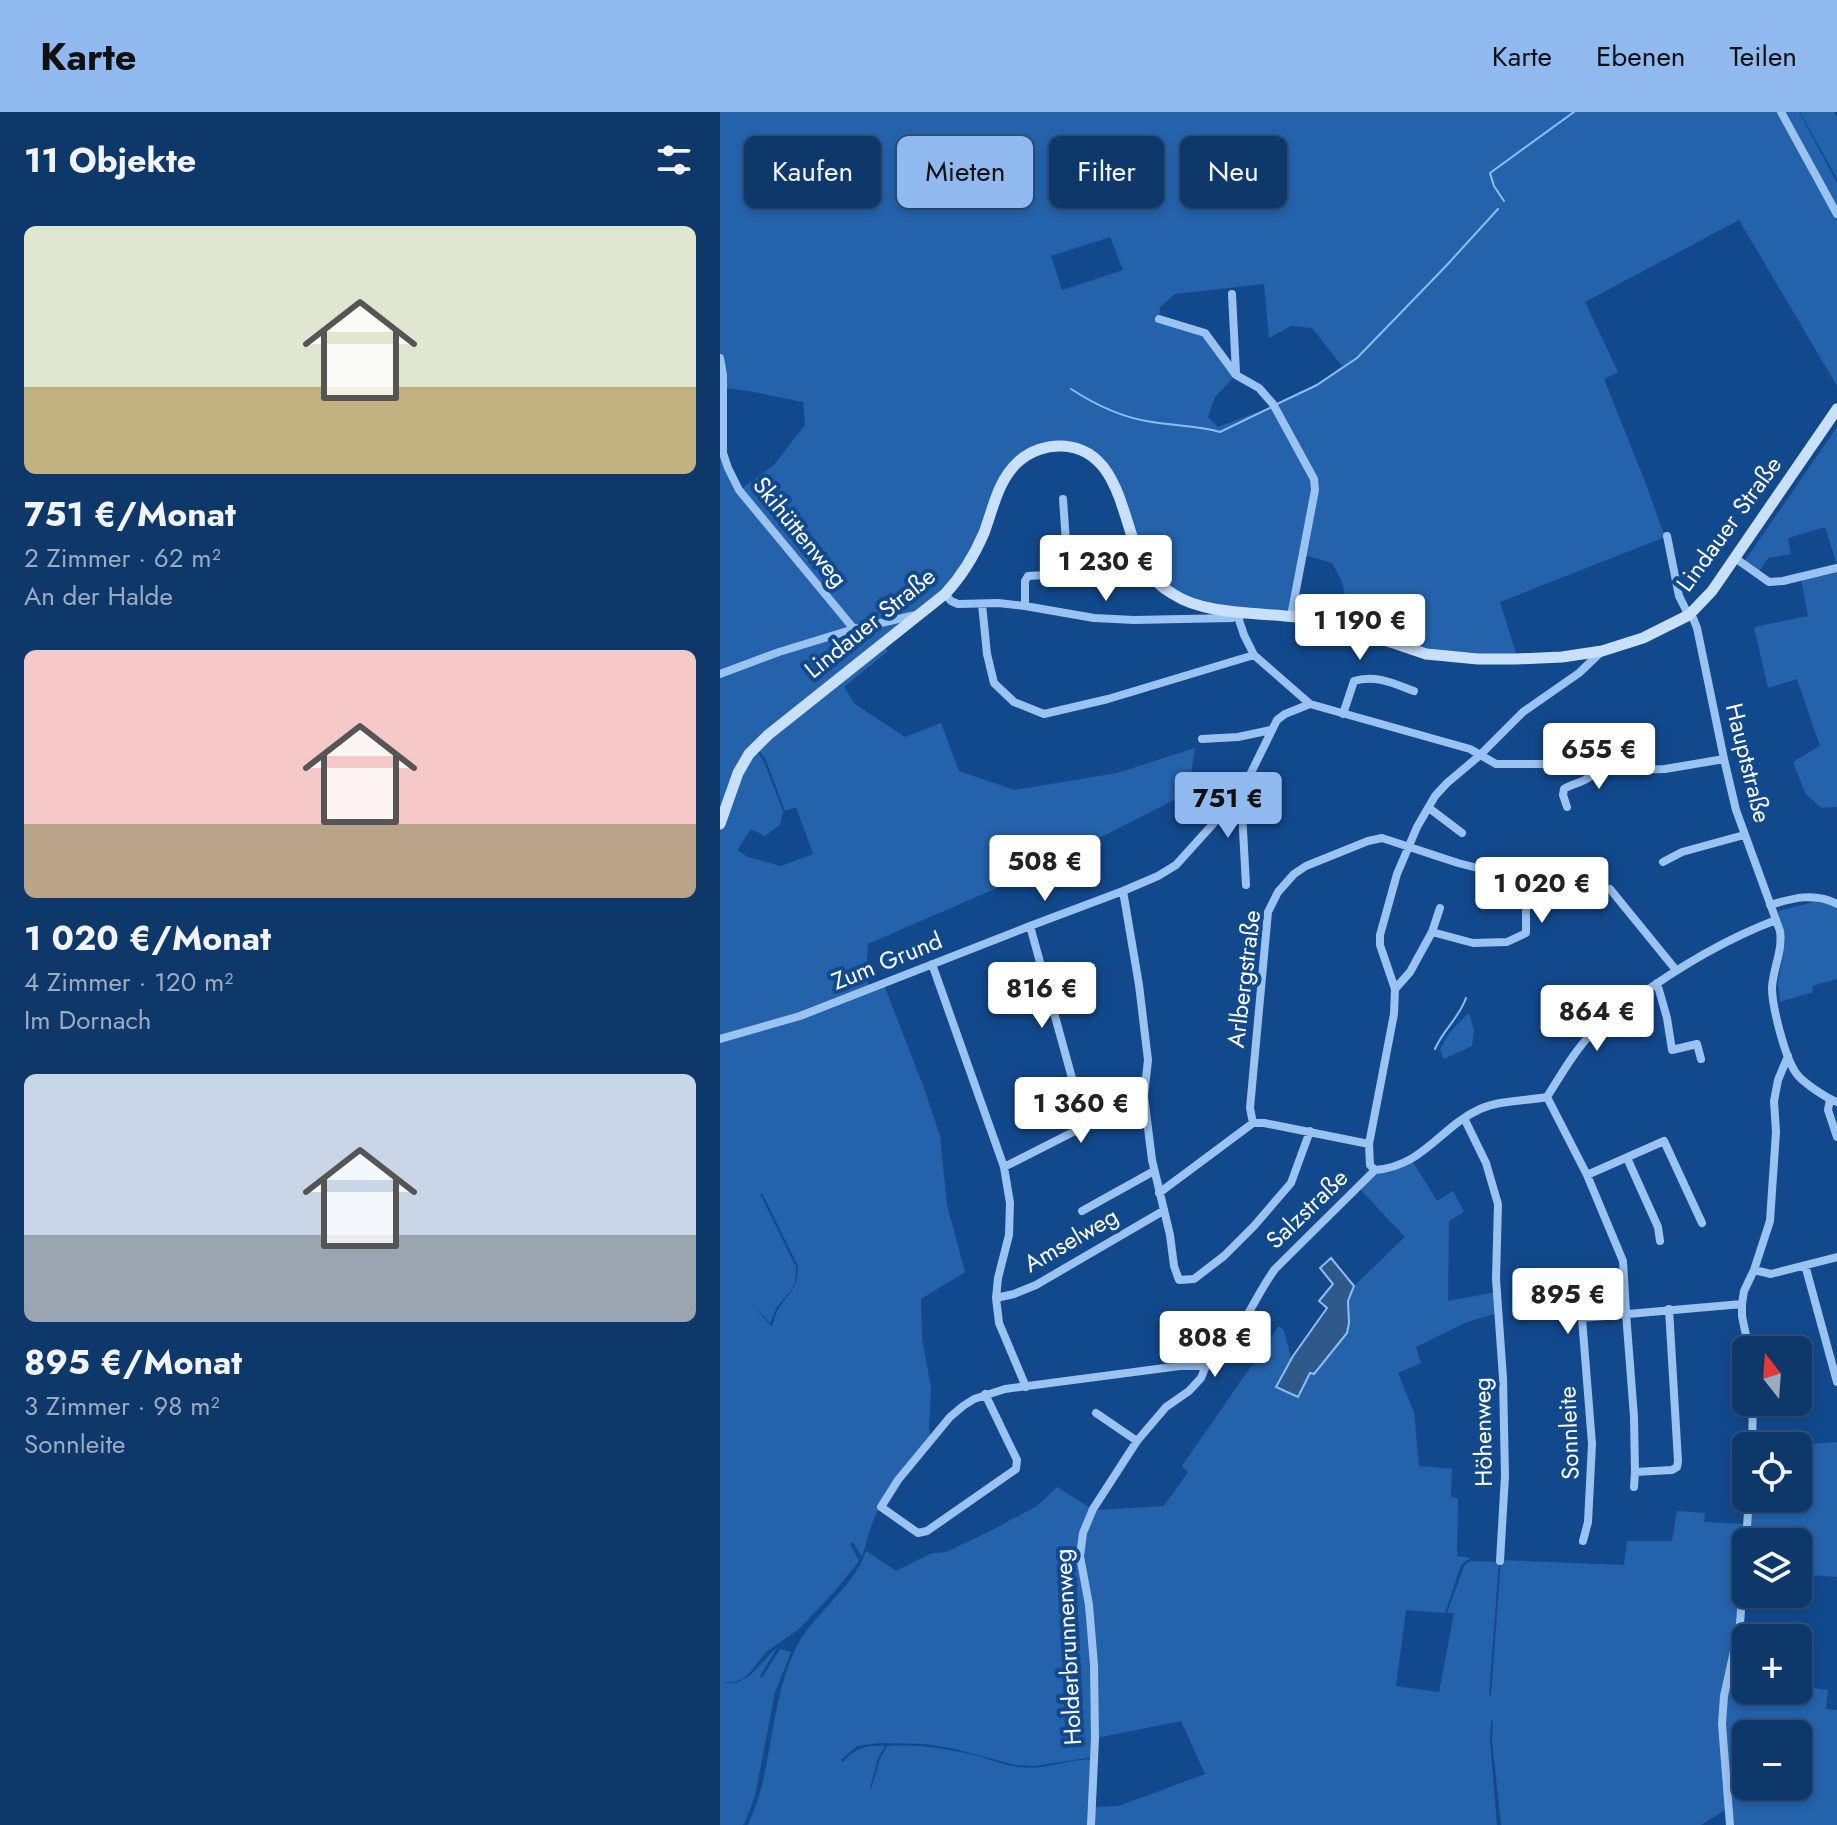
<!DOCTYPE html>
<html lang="de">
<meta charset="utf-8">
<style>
body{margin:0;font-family:Jost,sans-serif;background:#1c4272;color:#f1f3f6;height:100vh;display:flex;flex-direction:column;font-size:30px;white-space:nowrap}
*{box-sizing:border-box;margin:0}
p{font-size:26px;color:#9bacc1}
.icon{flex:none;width:44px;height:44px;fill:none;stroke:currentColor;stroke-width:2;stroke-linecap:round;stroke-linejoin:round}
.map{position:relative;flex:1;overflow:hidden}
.sheet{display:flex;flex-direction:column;background:#0e376a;width:720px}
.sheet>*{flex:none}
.hud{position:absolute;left:24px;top:24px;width:760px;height:72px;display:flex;gap:16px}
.needle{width:52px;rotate:343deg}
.buttons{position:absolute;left:1012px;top:1224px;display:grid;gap:16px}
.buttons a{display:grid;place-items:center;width:80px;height:80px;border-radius:12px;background:#0e376a;box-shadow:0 4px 12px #0003,0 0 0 2px #2e517e;font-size:40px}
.price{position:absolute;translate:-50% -68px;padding:0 18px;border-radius:8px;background:#fff;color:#222;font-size:26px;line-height:52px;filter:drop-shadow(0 2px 4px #0008)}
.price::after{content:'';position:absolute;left:50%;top:48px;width:24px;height:18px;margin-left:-12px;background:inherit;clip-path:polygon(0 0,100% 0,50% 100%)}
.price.active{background:#90b9f0;color:#111}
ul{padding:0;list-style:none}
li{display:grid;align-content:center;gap:16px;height:424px;padding:0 24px}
li span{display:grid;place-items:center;height:248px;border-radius:12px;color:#555}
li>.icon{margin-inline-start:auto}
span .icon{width:144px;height:144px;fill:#fffc;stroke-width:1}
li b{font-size:34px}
h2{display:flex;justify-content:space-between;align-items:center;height:96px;padding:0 24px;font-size:34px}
.chip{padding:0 28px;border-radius:12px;background:#0e376a;box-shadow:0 4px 12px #0003,0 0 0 2px #2e517e;font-size:28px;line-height:72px}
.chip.active{background:#90b9f0;color:#111}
header{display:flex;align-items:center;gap:48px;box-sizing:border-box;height:112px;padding:0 40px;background:#90b9f0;color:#111}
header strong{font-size:38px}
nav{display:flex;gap:44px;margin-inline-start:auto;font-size:28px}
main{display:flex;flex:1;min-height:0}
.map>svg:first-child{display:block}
.green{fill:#2463ac;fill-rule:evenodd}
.water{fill:#30598b;stroke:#8cbef5;stroke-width:2}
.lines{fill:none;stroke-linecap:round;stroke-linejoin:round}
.stream{stroke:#8cbef5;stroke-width:2}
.street{stroke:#9bc3f1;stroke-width:8}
.secondary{stroke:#c9e0fc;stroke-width:11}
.labels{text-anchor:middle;stroke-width:8;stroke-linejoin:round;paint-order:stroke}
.street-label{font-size:24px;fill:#fff;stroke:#12498d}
</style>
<header>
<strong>Karte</strong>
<nav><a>Karte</a><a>Ebenen</a><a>Teilen</a></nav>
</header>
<main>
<section class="sheet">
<h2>11 Objekte<svg class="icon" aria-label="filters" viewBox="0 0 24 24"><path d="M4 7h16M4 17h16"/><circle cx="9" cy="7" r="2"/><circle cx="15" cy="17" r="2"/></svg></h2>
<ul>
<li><span style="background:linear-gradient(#dfe7d0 65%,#c2b280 0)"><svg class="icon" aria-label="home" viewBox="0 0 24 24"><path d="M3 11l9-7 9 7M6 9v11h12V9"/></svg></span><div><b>751 €/Monat</b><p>2 Zimmer · 62 m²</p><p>An der Halde</p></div></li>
<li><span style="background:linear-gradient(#f6c9c9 70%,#b9a48a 0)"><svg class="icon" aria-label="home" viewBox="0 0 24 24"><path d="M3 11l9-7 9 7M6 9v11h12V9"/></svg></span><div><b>1 020 €/Monat</b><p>4 Zimmer · 120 m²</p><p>Im Dornach</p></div></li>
<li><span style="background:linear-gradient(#c9d6e8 65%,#9aa5b1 0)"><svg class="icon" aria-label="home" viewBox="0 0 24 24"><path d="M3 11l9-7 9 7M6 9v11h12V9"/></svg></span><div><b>895 €/Monat</b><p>3 Zimmer · 98 m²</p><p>Sonnleite</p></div></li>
</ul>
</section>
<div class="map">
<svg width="1117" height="1713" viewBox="0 0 1117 1713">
<rect width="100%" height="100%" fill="#12498d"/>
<path class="green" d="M0,0H1057L1117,109V274L1019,108L865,190L898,260L884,267L922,362L945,425L780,490L797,544L722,542L707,539L619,511C627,484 627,476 612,451L584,443L596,378L595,367L554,293L596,272L622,254L592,216L571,214L549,226L544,172L455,182L440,195L439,208L485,223L516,263L495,285L488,305L498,315L553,294L592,368L593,378L570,501C524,498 461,501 430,458C419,443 415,420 408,402C399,378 392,357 371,341C360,332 345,330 331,332C279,339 276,380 260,420C253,436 245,453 233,467C225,477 203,497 191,502C171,510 147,511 126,518C84,530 42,545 0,561ZM390,125L403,158L342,178L331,144ZM5,276L29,279L83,290L85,313L54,353L21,377L9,355L4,340Z
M1064,0H1079L1117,71V98Z
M1080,0H1114L1117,5V67Z
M1117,315V453L1105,415L1068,426L1071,442L1048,446L1039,460L1024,450Z
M1117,458V695L1101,696L1085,681L1073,650L1100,634L1077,567L1048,576L1034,515L1088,504L1081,467Z
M184,508L45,619L0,699V564L134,519Z
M163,534L168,539L124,575L135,592L185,625L221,611L239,659L294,678L397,661L475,636L468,681L300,766L148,832L146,866L150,876L79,903L0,926V719L4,712L21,663L37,639L44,650L63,699L60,713L45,724L31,717L17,738L28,745L61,754L93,742L76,695L65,699L46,648L39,638Z
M1094,790L1109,792L1117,797V867L1092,874L1093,880L1060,890L1058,871L1065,829L1058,799Z
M164,873L204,976L220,1024L227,1093L245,1160L201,1187L202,1227L211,1276L209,1316L211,1328L162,1389L151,1414L142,1445L133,1430L130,1432L139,1449L115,1479L79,1517L46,1540L32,1558L23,1567L14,1570H3C28,1577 40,1549 57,1536L40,1564L42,1566L60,1537L71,1540L55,1580L35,1684L25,1710L23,1713H0V928ZM42,1081L78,1154C78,1177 70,1179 59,1196C55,1202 54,1208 52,1215L30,1190L50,1211L57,1195L72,1177L75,1170L76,1155L40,1082Z
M749,901L754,918L752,934L724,947L720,938C727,922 736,913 749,901Z
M693,1050L717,1089L733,1079L744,1100L729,1109L728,1189L776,1180L778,1201L747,1210L696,1235L701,1251L678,1261L694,1300L699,1354L732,1357L731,1385L738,1386L737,1444L750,1446L741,1453L725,1501L686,1498L676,1574L719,1580L734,1501H727L744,1454L750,1449L779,1450L769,1583L771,1584L781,1448L904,1453L907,1429H952L957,1399L985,1401L984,1410L1025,1412L1018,1512L1002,1585L1008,1696L981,1713H781L772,1628L773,1609L771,1608L770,1629L777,1713H373V1695L399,1694L485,1662L461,1609L376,1626L362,1432L374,1398L444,1394L468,1360L462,1354L559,1214L564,1219L571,1246L557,1275L578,1284L628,1199V1188L634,1174L685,1125L639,1076L656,1060Z
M1117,1330V1465L1078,1462V1430H1027L1031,1386H1078L1080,1333Z
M337,1375L372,1397L362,1420L372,1529L373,1645L315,1654L295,1653L231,1636L205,1632L159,1631L137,1634L121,1648L123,1650C135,1636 147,1633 165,1634L158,1646L150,1676L151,1677L160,1647L167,1634C200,1632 230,1637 261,1645C273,1649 285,1653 298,1655C324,1659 347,1647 373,1647L370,1713H28C32,1703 36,1694 39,1684C53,1635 53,1588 74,1540C91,1502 133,1478 146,1439L176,1459L212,1441L226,1440L268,1420L317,1394Z
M1018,1527L1026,1528V1578H1078V1547L1091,1549L1088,1575L1108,1578L1106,1597L1117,1598V1713H1011L1004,1612L1006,1584ZM1026,1622H1078V1674H1026Z"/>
<path class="water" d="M611,1146L634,1174L628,1189L629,1211L627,1221L594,1262L590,1261L578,1285L556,1275L573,1244L607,1196L599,1189L613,1172L600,1156Z"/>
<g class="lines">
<path class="stream" d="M784,89L774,74L770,61L854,0
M351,277C374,292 404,306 432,310C454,314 478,313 500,320L552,295
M557,292L597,273L637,246L726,154L778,97
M715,937C723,918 739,906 746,886"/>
<path class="street" d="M1061,0L1117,102
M512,182L516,261
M439,207L485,221L516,263L539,276L553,292L594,367L595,378L571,504
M0,246L3,263V341L8,356L19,378L134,517
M947,424L959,484L967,500L973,506L977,516L1004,647L1016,698L1060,819C1063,839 1053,856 1052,876C1052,894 1065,946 1076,961C1082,970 1106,986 1117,990
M1015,446L1049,470L1063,469L1117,456
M225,482L231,489L238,492L278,491L305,494L374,506L414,508L512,506L520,501
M262,492L267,542L274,571L294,590L324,602L388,587L534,543
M305,494V469L308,464L345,462L348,459L343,387
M520,500L519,508L524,523L534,543L590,592L750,637L776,652H853L912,658L945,657L1004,647
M0,562L59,540L134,517L196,503
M623,602L634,569C655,562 675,572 694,579
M482,627L518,625L551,618
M521,681L526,773
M847,695L843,683L844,677C857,669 870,671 877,655
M709,696L742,721
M943,750L962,740L1024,723
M890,777L956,858
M403,779L419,873L428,948L424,984L432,1048L450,1123L454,1154L459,1168L474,1167L504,1144L534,1114L571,1071L590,1019
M1050,793C1073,786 1095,780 1117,792
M310,814L365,1013
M712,820L720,796
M212,852L284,1055L290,1091L289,1123L278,1166L276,1186L279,1211L306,1275
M937,871L947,906L952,938L977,932L981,947
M0,927L80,904L310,814L403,779L438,764L456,753L521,681L557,608L565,602L590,592
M827,985L867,1063L903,1149L906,1201L914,1305L915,1360L952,1358L957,1355L958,1349L949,1197
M1110,987L1108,998L1117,1025
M744,1006L766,1051L778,1092L776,1167L783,1266L785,1364L780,1449
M533,1011L530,996L548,800L558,780L574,762L586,754L648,729L662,726L738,751L792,765L802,773L806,785V821L787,830L753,831L712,820L690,860L675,877
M907,1046L938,1115L940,1129
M284,1055L424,984
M655,1058L650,1053L649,1032L674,902L675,877L660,833V823L677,762L697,715L715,684L727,671L759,644L803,600L859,561L882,539
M867,1063L944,1029L982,1111
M439,1081L533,1011H544L649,1032
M362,1099L434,1059
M1085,1153L1117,1270
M1034,1158L1051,1162L1117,1145
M276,1186L294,1182L316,1173L443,1099
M1029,1238L1022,1204V1192L1024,1179L1034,1158L1050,1109L1056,1020L1054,989L1058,968L1068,944
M265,1282L297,1348L296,1357L207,1419L198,1421L161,1395L178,1368L230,1305L243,1294L254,1287L285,1277L460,1254H486C500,1240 513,1224 524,1208C535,1191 543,1173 555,1157L655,1058C704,1054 720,1015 760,997C781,988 805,989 827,985C841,963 855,938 873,920C885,908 899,899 912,889C957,856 1003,828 1056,808
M376,1301L417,1329
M1032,1334L1033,1290
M914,1375L915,1360
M863,1429L868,1410L872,1332L862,1206L1022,1192
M371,1713L375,1626L374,1553L369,1493L360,1444L363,1421L373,1397L417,1329L446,1295L469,1279L481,1266L486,1254
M1010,1713L1002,1612L1004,1584L1020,1512L1029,1386"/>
<path class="secondary" d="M0,712L18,661L29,642L48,623L225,482C242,464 254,444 264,421C273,397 278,368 298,350C310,339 327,333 343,334C404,338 401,417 426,457C432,467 443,476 453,482C489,506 553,499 596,508C633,516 670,530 706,542L758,547H796L842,545L882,539L923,526L969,503L992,479L1117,297"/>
</g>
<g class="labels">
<g class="street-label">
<text transform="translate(1009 412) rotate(-54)" y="8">Lindauer Straße</text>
<text transform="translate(80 420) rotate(51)" y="8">Skihüttenweg</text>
<text transform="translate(150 511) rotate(-39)" y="8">Lindauer Straße</text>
<text transform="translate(1028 651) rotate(76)" y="8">Hauptstraße</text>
<text transform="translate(167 849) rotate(-22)" y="8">Zum Grund</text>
<text transform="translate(524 867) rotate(-83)" y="8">Arlbergstraße</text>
<text transform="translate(587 1097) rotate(-44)" y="8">Salzstraße</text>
<text transform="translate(351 1128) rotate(-30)" y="8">Amselweg</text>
<text transform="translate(763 1320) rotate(-91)" y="8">Höhenweg</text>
<text transform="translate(849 1321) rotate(-92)" y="8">Sonnleite</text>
<text transform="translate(348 1535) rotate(-93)" y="8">Holderbrunnenweg</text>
</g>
</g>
</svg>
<div class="buttons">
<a><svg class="needle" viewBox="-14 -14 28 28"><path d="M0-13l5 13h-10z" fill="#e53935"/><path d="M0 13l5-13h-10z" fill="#9bacc1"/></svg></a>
<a><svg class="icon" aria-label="locate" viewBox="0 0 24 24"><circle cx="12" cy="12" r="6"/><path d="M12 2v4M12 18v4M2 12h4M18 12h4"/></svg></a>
<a><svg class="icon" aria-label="layers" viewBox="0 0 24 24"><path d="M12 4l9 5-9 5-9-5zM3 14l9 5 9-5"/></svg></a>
<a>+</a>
<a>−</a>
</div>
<b class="price" style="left:386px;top:491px">1 230 €</b>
<b class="price" style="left:640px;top:550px">1 190 €</b>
<b class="price" style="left:879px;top:679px">655 €</b>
<b class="price active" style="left:508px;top:728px">751 €</b>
<b class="price" style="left:325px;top:791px">508 €</b>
<b class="price" style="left:822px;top:813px">1 020 €</b>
<b class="price" style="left:322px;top:918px">816 €</b>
<b class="price" style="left:877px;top:941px">864 €</b>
<b class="price" style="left:361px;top:1033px">1 360 €</b>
<b class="price" style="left:848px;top:1224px">895 €</b>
<b class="price" style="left:495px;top:1267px">808 €</b>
<div class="hud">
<a class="chip">Kaufen</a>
<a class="chip active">Mieten</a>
<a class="chip">Filter</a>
<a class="chip">Neu</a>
</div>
</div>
</main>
